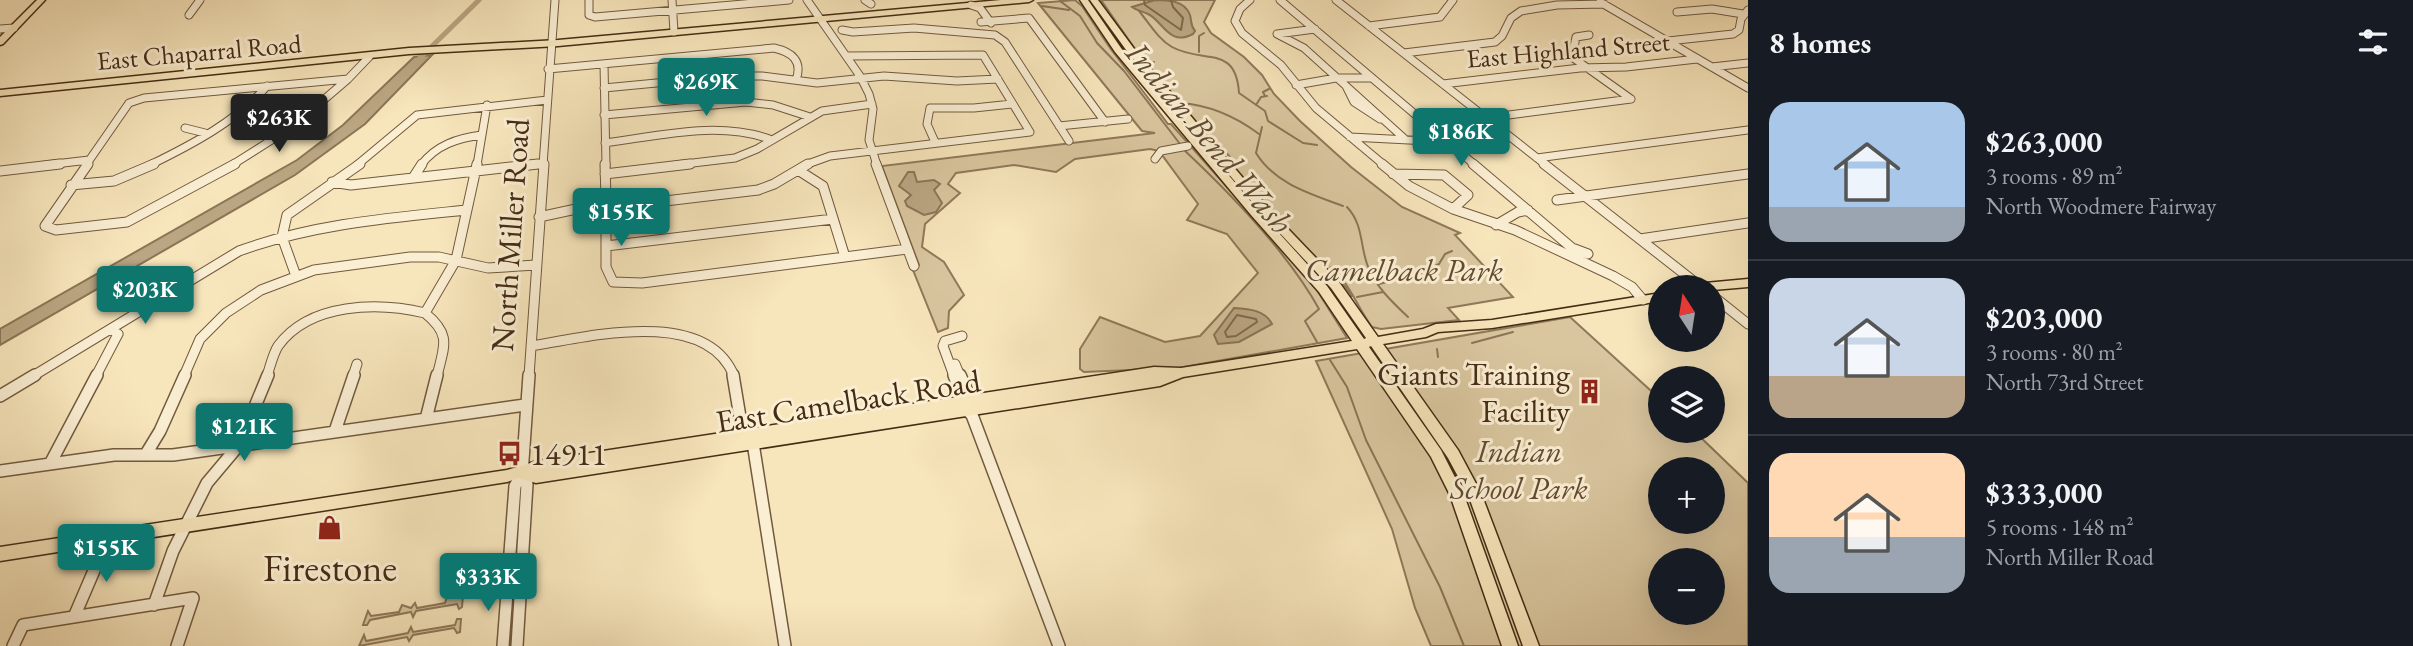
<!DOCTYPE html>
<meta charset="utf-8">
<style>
body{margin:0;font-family:"EB Garamond",serif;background:#20242c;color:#f1f3f6;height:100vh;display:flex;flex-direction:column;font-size:26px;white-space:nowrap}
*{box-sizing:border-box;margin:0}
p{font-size:23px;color:#9ea1a6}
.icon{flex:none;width:38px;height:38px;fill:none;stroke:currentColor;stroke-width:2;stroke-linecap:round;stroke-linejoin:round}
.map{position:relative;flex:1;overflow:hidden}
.drawer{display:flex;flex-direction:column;background:#171b24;width:665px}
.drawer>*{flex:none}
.needle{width:46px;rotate:348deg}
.tools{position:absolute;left:1648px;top:275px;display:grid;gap:14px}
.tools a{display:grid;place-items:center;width:77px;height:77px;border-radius:50%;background:#171b24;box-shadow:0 7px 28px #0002;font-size:35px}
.price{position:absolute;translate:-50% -60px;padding:0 16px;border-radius:7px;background:#0f766e;color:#fff;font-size:23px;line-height:46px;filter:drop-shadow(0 2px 4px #0008)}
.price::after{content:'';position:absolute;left:50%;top:42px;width:21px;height:16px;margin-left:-10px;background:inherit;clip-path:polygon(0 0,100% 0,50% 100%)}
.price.on{background:#222;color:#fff}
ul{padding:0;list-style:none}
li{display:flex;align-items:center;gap:21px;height:175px;padding:0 21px}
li+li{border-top:2px solid #363941}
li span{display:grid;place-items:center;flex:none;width:196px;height:140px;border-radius:21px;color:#555}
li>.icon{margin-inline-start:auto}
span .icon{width:84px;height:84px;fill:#fffc;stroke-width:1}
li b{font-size:30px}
h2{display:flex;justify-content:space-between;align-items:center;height:84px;padding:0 21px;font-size:30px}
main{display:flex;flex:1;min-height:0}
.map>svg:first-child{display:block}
.green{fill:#d9c69f;stroke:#8f795a;stroke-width:2;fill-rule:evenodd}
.water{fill:#baa682;stroke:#8b7556;stroke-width:2}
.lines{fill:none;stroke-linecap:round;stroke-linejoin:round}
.shore{stroke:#80694b;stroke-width:2}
.stream{stroke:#8b7556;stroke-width:2}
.canal{stroke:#baa682;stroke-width:5}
.minor-far2-casing{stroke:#725a3e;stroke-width:9}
.minor-far1-casing{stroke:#725a3e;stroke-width:11}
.minor-casing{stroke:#725a3e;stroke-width:14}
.major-casing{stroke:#452c14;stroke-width:3}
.minor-far2{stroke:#faeed3;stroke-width:7}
.minor-far1{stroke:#faeed3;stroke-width:9}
.minor{stroke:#faeed3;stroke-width:11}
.major{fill:#f7e5bb;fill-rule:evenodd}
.labels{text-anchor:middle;stroke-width:6;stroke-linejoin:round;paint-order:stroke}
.far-street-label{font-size:26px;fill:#452c14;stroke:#faeed3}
.street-label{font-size:32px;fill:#452c14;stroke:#faeed3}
.park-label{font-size:32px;font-style:italic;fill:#634b30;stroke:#faeed3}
.poi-label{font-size:32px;fill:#452c14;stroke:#faeed3;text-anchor:end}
.water-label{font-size:33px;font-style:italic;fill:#624a30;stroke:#faeed3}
.near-poi-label{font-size:38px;fill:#452c14;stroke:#faeed3}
</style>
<main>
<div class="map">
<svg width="1748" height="646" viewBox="0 0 1748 646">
<rect width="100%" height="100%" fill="#f7e5bb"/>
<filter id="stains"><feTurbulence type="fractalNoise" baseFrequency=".00286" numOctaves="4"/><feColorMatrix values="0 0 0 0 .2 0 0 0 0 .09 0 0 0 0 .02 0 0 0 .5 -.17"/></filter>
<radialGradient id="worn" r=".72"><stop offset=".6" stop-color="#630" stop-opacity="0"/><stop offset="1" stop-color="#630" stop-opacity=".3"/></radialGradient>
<path class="green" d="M1075,0L1082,6L1110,48L1168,124H1171L1313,284L1347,338L1178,368L1084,372L1080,369V349L1100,317L1165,342L1200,336L1258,273L1227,234L1187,220L1198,204L1159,151L1150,149L1075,159L1056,172L1014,165L956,173L948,184L960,193L925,224L922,247L944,262L964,295L949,311L948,328L938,332L913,270L919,265L882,166L1155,133L1142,131L1038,3Z
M1101,0H1215L1204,22L1211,33L1244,57L1262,75L1274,94L1300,121L1351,167L1402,207L1460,233L1455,235L1513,297L1448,308L1459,320L1381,329L1372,327C1357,307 1350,283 1330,267L1352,296H1348L1234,168L1238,166L1215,140L1211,141L1145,63L1148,62H1144Z
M1570,317L1661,400V430L1694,431L1748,483V646H1431L1415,608L1392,529L1316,361ZM1661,469H1713V522H1661ZM1661,560H1713V612H1661Z
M461,594L463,595L462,607L459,609L457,604L416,611L413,617L411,612L370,620L367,625H363L368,611L371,616L399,612L402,605L411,608L415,603L417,608L445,603L447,597Z
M457,619H461L460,632L457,633L454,628L413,635L409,641L407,637L359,646L364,635L366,641L408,633L411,627L413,632L455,625Z"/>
<path class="water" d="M1155,0C1167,0 1185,0 1190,15C1192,22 1190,25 1195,31L1193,34C1169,47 1163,21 1148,14C1142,11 1137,11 1132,7Z
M432,55L365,124L295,175L0,345V329L297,160L343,125L414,57Z
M908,172H914L917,182L934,180L940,184L934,190L942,203L936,212L924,215L907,206L905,201L911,195L899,186Z
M1234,308C1249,309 1265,310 1272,324L1239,342L1218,344L1214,335Z"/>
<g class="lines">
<path class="shore" d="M1144,0L1145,5L1181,30L1183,18L1173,7L1171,0
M1237,315L1256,319L1257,322L1236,336L1227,337L1225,332Z"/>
<path class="stream" d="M1060,1L1080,16L1097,43L1124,71L1180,144
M1042,6L1069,10
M1139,11C1149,23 1158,39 1172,47C1203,64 1236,44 1239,93L1265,111L1268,121L1303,143L1317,145
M1199,52V36L1204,33
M1146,62H1154
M1265,96L1263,92L1269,89
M1180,103C1210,105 1235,116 1259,134
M1256,105L1261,97L1267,96
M1262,127L1256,153C1275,184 1311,194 1343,206
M1183,149C1230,193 1288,253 1319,309L1305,321L1317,342
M1347,207C1363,224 1360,244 1367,264C1374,285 1392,302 1408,317
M1416,275L1439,264L1445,254L1452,251
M1379,284L1411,276
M1357,297L1383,292
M1472,343L1513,332
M1437,349L1438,357
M1330,360L1347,387L1366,440L1440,587L1464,646"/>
<path class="canal" d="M417,61L479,0"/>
<defs>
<path id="minor-far2" d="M589,0V15L595,17L789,0
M672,0L674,32
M807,0L860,76L869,94L873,109L869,140L877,165
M865,0L871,4
M1250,0L1240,9L1235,21L1242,33L1281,65L1316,108L1384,165
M1280,0L1475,165
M1336,0L1546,165
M1600,2L1748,88
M971,5L980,8L991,23
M1677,12L1712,9L1743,14
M189,15L200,0
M981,22L1029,18L1105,122
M1369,26L1440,17L1453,0
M0,29L14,28
M1315,29L1277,34L1304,48L1406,140
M842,30L853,32L914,28L995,35L1005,42L1069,141
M1589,35L1576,37L1572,57L1631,99
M1668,41L1733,34L1739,30L1741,19L1748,10
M1404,53L1495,42L1502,36L1511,18L1521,11L1557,5L1604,4
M604,64L606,165
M1712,67L1748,63
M548,69L774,48C792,52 803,61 796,80
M348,79L369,57
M1443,84L1580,68L1626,67L1697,59
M1296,85L1336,78H1372
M1346,86L1354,102L1380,119
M604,88L730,76H762L817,83L884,76L957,81L998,79
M604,115L746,102L773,105L810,117
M1486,118L1631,99
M1059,126L1128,119
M185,128L205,133
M1350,137L1448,142
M935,142L927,124L930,108H974L1012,104
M605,143C659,136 719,120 772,140
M1537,158L1748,130
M1155,159L1161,151L1188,146
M46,165L89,160
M86,165L129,103L144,98L348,79
M150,165C191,145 237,121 267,86
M232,165L292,127L348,79
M357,165L417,115L547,100
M421,165C436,145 458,138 482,135
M477,165L487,105
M523,165L543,163
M543,165L555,0
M676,165L735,158L757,149L822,111L872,104
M805,165L830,156L1030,132L983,55L847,56"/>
<path id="minor-far1" d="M88,164L45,226L56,230L127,222L235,164
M605,164L606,199
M876,164L914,266
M1382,164L1409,186L1453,209L1515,230L1613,276L1632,287L1643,300
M1473,164L1572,248L1588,254
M1544,164L1701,287
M798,170L823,186L845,257
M0,171L60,164
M605,174L690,164
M1393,174L1444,175L1468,195L1453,209
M413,178L422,164
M332,182L351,185L538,164
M71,185L114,181L154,164
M611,199L620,201L623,206L616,216L600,219L588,213L592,204Z
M1557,200L1748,174
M623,206L758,190L774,184L808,164
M539,217L590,206
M606,219V267L613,282L642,283L907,249
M1496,225L1518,212L1528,210
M1640,239L1748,223
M606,246L833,219
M296,276L282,237L287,215L360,164
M1713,296L1748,324
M945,341L943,346L954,376
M945,341L962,336
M531,346C587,337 706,306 734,376
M955,364L960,376
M33,376L239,251C313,224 389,218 467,210
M96,376L118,334L111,329
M184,376L200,339L226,313L261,290L314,270L410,257H439L488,268L536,265
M267,376C270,367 273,354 278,346C310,302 379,302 425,313
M353,376L357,364
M437,376C444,346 452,335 425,313L456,260L477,164
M529,376L544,164"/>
<path id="minor" d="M733,375L743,435L753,443L785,646
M954,375L967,410L972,415L1059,646
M960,375L974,408
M0,396L35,375
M426,419L437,375
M335,431L354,375
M146,454L160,431L185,375
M50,464L97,375
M0,471L114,455H173L525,405
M154,605L173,551L207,483L239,445L268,375
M74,617L108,538
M13,646L23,625L193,598L177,646
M503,646L515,486L522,474L529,375
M517,646L527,484L522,474"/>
<path id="major" d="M37,0H45L3,44L0,45V37Z
M1001,0H1033L1029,2L558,46L409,54L0,96V90L409,48L558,40Z
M1080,0H1088L1121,48L1259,211L1327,286L1364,339L1366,338L1331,288L1262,214L1129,54L1090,0H1098L1135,50L1270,210L1339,282L1378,337L1423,329L1436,324L1492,320L1661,293V301L1492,328L1438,332L1426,337L1383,344L1458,450L1481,493L1539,646H1523L1469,497L1448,458L1371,346L1369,347L1441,450L1464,495L1518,646H1502L1450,495L1431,457L1357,349L1183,377L1160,386L536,483L518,478L507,482L0,561V547L507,470L537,461L1154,367L1181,368L1352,341L1319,292L1251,215L1115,52Z
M1748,279V287L1713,290V287H1699L1705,283Z"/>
</defs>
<use href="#minor-far2" class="minor-far2-casing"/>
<use href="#minor-far1" class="minor-far1-casing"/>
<use href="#minor" class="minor-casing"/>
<use href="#major" class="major-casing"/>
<use href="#minor-far2" class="minor-far2"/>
<use href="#minor-far1" class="minor-far1"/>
<use href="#minor" class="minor"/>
<use href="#major" class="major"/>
</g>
<defs>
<symbol id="building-bare" viewBox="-9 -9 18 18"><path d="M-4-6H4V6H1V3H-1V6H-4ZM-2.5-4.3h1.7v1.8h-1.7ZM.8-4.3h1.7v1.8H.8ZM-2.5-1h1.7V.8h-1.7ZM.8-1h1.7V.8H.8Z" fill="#8f2418" stroke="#faeed3" stroke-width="2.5" paint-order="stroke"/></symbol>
<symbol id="bus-bare" viewBox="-9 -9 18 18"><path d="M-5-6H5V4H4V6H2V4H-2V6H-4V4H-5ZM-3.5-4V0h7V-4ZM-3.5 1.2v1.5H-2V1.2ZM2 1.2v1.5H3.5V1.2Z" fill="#8f2418" stroke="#faeed3" stroke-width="2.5" paint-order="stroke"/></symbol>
<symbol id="shop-bare" viewBox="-9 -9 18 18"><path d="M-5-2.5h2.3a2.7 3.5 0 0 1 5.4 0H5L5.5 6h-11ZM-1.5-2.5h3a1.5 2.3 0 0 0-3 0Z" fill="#8f2418" stroke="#faeed3" stroke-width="2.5" paint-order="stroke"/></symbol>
</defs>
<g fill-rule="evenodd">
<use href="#building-bare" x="1572" y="374" width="35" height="35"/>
<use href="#bus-bare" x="492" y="436" width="35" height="35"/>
<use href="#shop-bare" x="312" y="510" width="35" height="35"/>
</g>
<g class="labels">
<g class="far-street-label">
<text transform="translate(1568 50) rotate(-5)" y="9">East Highland Street</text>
<text transform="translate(199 52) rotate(-5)" y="9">East Chaparral Road</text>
</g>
<g class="street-label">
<text transform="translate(510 235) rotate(-86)" y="11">North Miller Road</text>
<text transform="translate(848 401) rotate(-9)" y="11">East Camelback Road</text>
</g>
<g class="park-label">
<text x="1404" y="281">Camelback Park</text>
<text x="1519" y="462">Indian<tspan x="1519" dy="37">School Park</tspan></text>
</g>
<g class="poi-label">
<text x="1570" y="385">Giants Training<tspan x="1570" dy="37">Facility</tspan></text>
<text x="530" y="465" text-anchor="start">14911</text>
</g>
<g class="water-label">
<text transform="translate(1210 137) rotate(50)" y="12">Indian Bend Wash</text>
</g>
<g class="near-poi-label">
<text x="330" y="581">Firestone</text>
</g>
</g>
<rect width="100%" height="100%" filter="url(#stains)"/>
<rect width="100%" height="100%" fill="url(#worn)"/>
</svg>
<div class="tools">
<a><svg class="needle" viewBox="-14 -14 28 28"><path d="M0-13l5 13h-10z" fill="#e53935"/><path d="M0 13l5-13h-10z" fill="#9ea1a6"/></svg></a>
<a><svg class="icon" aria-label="layers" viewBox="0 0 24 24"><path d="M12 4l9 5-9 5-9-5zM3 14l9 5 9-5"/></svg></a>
<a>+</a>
<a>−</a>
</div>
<b class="price" style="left:706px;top:118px">$269K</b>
<b class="price on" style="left:279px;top:154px">$263K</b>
<b class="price" style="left:1461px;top:168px">$186K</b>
<b class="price" style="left:621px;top:248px">$155K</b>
<b class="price" style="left:145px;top:326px">$203K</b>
<b class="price" style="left:244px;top:463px">$121K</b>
<b class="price" style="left:106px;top:584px">$155K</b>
<b class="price" style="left:488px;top:613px">$333K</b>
</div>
<section class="drawer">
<h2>8 homes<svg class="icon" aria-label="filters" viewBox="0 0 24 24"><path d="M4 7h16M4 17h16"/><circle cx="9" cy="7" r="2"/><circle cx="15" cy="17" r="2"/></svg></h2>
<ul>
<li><span style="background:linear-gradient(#a9c7e8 75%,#9aa5b1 0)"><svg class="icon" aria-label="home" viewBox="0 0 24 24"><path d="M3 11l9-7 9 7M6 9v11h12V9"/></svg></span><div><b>$263,000</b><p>3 rooms · 89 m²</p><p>North Woodmere Fairway</p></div></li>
<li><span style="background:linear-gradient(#c9d6e8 70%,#b9a48a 0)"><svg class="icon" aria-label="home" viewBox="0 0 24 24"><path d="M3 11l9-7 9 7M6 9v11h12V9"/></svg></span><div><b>$203,000</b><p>3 rooms · 80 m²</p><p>North 73rd Street</p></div></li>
<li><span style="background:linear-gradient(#ffd9b3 60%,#9aa5b1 0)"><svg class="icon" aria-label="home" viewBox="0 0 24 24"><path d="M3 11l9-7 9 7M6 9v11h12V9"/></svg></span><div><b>$333,000</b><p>5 rooms · 148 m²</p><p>North Miller Road</p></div></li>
</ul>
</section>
</main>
